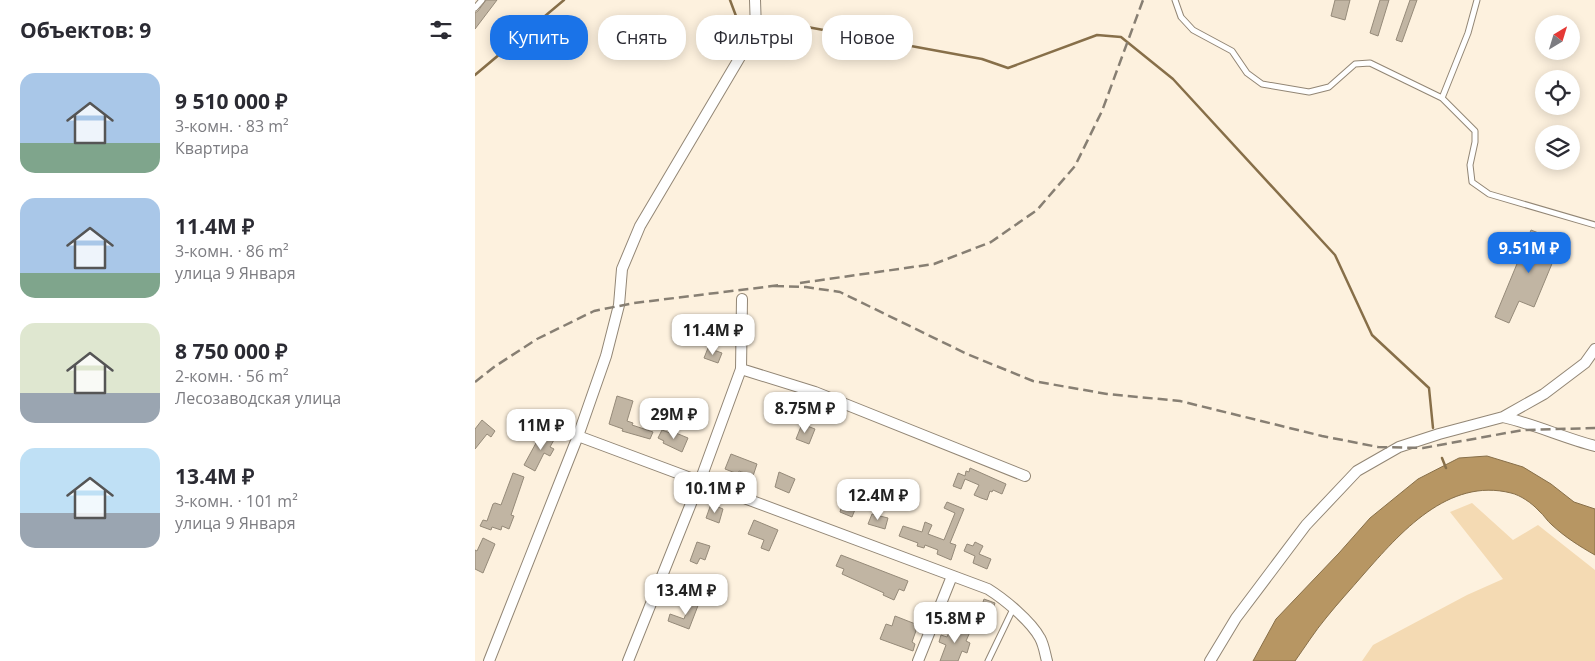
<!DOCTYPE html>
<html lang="ru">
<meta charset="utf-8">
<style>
body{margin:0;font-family:"Open Sans",sans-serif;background:#f7f7f7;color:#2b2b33;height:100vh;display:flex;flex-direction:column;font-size:19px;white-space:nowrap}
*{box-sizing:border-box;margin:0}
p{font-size:16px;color:#7c7c81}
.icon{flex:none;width:28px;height:28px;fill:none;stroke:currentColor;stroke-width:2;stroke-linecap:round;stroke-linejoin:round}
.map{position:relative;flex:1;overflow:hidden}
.sheet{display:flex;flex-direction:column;background:#fff;width:475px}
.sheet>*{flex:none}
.hud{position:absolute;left:15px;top:15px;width:475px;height:45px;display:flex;gap:10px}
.needle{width:32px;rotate:38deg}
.controls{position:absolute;left:1060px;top:15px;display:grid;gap:10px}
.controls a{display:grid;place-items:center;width:45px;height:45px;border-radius:50%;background:#fff;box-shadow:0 2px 12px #0003;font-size:25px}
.price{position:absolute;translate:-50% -42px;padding:0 11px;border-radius:10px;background:#fff;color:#222;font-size:16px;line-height:32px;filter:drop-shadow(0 1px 2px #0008)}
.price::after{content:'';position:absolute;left:50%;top:30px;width:15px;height:11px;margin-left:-8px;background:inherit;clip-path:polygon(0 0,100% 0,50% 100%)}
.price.selected{background:#1a73e8;color:#fff}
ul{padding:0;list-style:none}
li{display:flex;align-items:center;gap:15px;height:125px;padding:0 20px}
li span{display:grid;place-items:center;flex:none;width:140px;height:100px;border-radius:15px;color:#555}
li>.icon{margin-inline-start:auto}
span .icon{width:60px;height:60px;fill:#fffc;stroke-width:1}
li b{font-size:21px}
h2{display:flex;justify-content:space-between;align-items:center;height:60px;padding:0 20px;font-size:21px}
.chip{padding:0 18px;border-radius:20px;background:#fff;box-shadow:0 2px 12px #0003;font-size:18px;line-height:45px}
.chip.selected{background:#1a73e8;color:#fff}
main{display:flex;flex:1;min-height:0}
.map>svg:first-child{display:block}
.green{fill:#f4dab3}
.water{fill:#b79663;stroke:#876f49}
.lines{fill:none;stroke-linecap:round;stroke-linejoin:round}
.stream{stroke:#876f49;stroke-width:2.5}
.building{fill:#c1b5a3;stroke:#958a79}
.lane-casing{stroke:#928675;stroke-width:7}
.street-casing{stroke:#928675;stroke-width:12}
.lane{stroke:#fff;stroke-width:5}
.street{stroke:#fff;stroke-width:10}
.rail{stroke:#877f73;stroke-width:2.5;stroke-dasharray:10 5;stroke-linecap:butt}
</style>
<main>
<section class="sheet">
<h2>Объектов: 9<svg class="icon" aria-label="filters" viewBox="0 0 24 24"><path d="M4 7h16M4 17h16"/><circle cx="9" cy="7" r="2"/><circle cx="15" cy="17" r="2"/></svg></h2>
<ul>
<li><span style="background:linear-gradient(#a9c7e8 70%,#7fa58c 0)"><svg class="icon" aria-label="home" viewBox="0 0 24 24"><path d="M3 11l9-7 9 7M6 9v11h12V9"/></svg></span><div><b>9 510 000 ₽</b><p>3-комн. · 83 m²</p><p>Квартира</p></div></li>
<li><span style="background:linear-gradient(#a9c7e8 75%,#7fa58c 0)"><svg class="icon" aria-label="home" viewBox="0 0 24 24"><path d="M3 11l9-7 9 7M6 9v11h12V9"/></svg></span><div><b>11.4M ₽</b><p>3-комн. · 86 m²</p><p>улица 9 Января</p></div></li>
<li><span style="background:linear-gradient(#dfe7d0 70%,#9aa5b1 0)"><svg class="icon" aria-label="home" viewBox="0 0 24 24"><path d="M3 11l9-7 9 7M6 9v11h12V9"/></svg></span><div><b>8 750 000 ₽</b><p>2-комн. · 56 m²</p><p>Лесозаводская улица</p></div></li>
<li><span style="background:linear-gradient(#bfe0f5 65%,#9aa5b1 0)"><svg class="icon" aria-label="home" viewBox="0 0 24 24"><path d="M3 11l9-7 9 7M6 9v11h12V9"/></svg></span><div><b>13.4M ₽</b><p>3-комн. · 101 m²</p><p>улица 9 Января</p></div></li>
</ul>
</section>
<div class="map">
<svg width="1120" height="661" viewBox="0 0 1120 661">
<rect width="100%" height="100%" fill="#fdf1de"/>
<path class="green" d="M997,503L1038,540L1063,525L1120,570V661H887L898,645L992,595L1028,579L975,512Z"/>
<path class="water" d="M1012,456L1048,467L1076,484L1099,502L1120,509V555C1104,546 1090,537 1077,525C1072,521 1069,515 1064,511C1057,503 1045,495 1036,493C973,477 925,533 888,575C876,589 863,603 851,618C840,631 830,647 820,661H778L801,619L864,553L895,518L943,479L984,458Z"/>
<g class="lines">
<path class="stream" d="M255,0L261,16L272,19
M294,20L507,59L533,68L622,35L646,37L698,79L860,255L897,335L954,388L958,428
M0,75L89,0
M967,458L971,468"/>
</g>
<path class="building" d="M11,0H22L0,29V13L3,11Z
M860,0H875L870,20L856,16Z
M905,0H914L903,36L895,33Z
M935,0H942L927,42L921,40Z
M1056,230L1086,242L1059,307L1044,301L1034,323L1020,317Z
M233,348L247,353L243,363L229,358Z
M142,396L158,401L152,421L158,423L157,425L178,432L175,439L147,431L148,429L134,424Z
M7,420L20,431L16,437L12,434L0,449V429Z
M327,424L340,429L334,444L321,439Z
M78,428L84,431L75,447L79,449L75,456L69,453L60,471L49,465L61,443L67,447Z
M187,430L195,433L196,431L213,438L207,452L188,443L189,441L183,438Z
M256,454L282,464L278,476L264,471L263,474L250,469Z
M495,468L531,484L527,494L518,490L517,492L515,491L512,500L506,498L499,495L504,485L490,479L486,489L478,486L483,473L490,476L491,471L494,472Z
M304,472L320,479L314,493L300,487Z
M38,473L49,477L36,515L39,516L34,529L27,526L26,530L17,527L16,530L5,526L8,520L12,521L18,504L20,503L26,505Z
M368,502L381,507L377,517L365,512Z
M472,502L489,509L475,543L481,545L476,560L462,554L463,550L450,545L449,548L442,546L443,543L424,536L428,526L447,532L450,522L457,525L453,534L469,540L480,513L469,508Z
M236,504L248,509L244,523L231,518Z
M397,514L413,518L410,529L393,524Z
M279,520L303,530L294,551L286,548L289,540L273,534Z
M8,538L20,544L8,573L0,569V550L2,551Z
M222,542L235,546L230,560L225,558L222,564L215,561Z
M500,542L508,546L504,554L516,559L512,569L498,563L500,556L489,551L492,544L498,546Z
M366,555L433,581L429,591L424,589L419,600L408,595L409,593L367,574L369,569L361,566Z
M208,578L218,582L213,597L203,593Z
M509,599L520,603L513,622L490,613L494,603L506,608Z
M216,600L224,603L214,629L193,621L195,614L209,619Z
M420,616L443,625L437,642L440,644L438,651L405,639L411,624L417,626Z
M477,626L495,632L491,641L495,643L492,653L487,651L483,661H465L471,645L464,642L466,635L472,637Z"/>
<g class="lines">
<defs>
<path id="lane" d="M700,0L706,17L718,30L757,51L772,73L787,84L834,92L854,87L880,64L895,63L967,98L993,33L1002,0
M0,8L7,0
M967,98L1000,131V142L995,165L997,182L1014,194L1120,225
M513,661L538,609"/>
<path id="street" d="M266,369L340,392L550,476
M1028,417C1059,424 1089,438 1120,446
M103,436L513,589C529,599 556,621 565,638C569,645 570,654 572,661
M14,661L103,436L131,356L144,305L147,269L165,226L281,30L280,0
M153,661L225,481L266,369L267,299
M443,661L477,576
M735,661L761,618L831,525L882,471L924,447L964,434L1028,417L1069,394L1110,363L1120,349"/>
</defs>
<use href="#lane" class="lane-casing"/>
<use href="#street" class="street-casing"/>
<use href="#lane" class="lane"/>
<use href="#street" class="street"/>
<path class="rail" d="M325,283L459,264L516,242L562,210L600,166L627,111L668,0
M299,286L331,287L365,292L492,354L558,381L632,394L705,401L847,436L903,447L948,448L1048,430L1120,428
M0,382L19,367L62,339L119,311L159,303L306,285"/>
</g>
</svg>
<div class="controls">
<a><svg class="needle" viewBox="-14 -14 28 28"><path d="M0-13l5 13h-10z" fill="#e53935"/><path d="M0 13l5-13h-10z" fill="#7c7c81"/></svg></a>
<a><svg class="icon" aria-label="locate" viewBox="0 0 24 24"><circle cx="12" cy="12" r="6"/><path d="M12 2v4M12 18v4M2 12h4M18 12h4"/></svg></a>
<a><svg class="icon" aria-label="layers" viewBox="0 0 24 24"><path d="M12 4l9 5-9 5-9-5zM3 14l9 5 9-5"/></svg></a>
</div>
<b class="price selected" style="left:1054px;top:274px">9.51M ₽</b>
<b class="price" style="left:238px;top:356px">11.4M ₽</b>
<b class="price" style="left:330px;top:434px">8.75M ₽</b>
<b class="price" style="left:199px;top:440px">29M ₽</b>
<b class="price" style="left:66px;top:451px">11M ₽</b>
<b class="price" style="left:240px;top:514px">10.1M ₽</b>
<b class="price" style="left:403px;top:521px">12.4M ₽</b>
<b class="price" style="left:211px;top:616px">13.4M ₽</b>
<b class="price" style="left:480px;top:644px">15.8M ₽</b>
<div class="hud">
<a class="chip selected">Купить</a>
<a class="chip">Снять</a>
<a class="chip">Фильтры</a>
<a class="chip">Новое</a>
</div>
</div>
</main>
